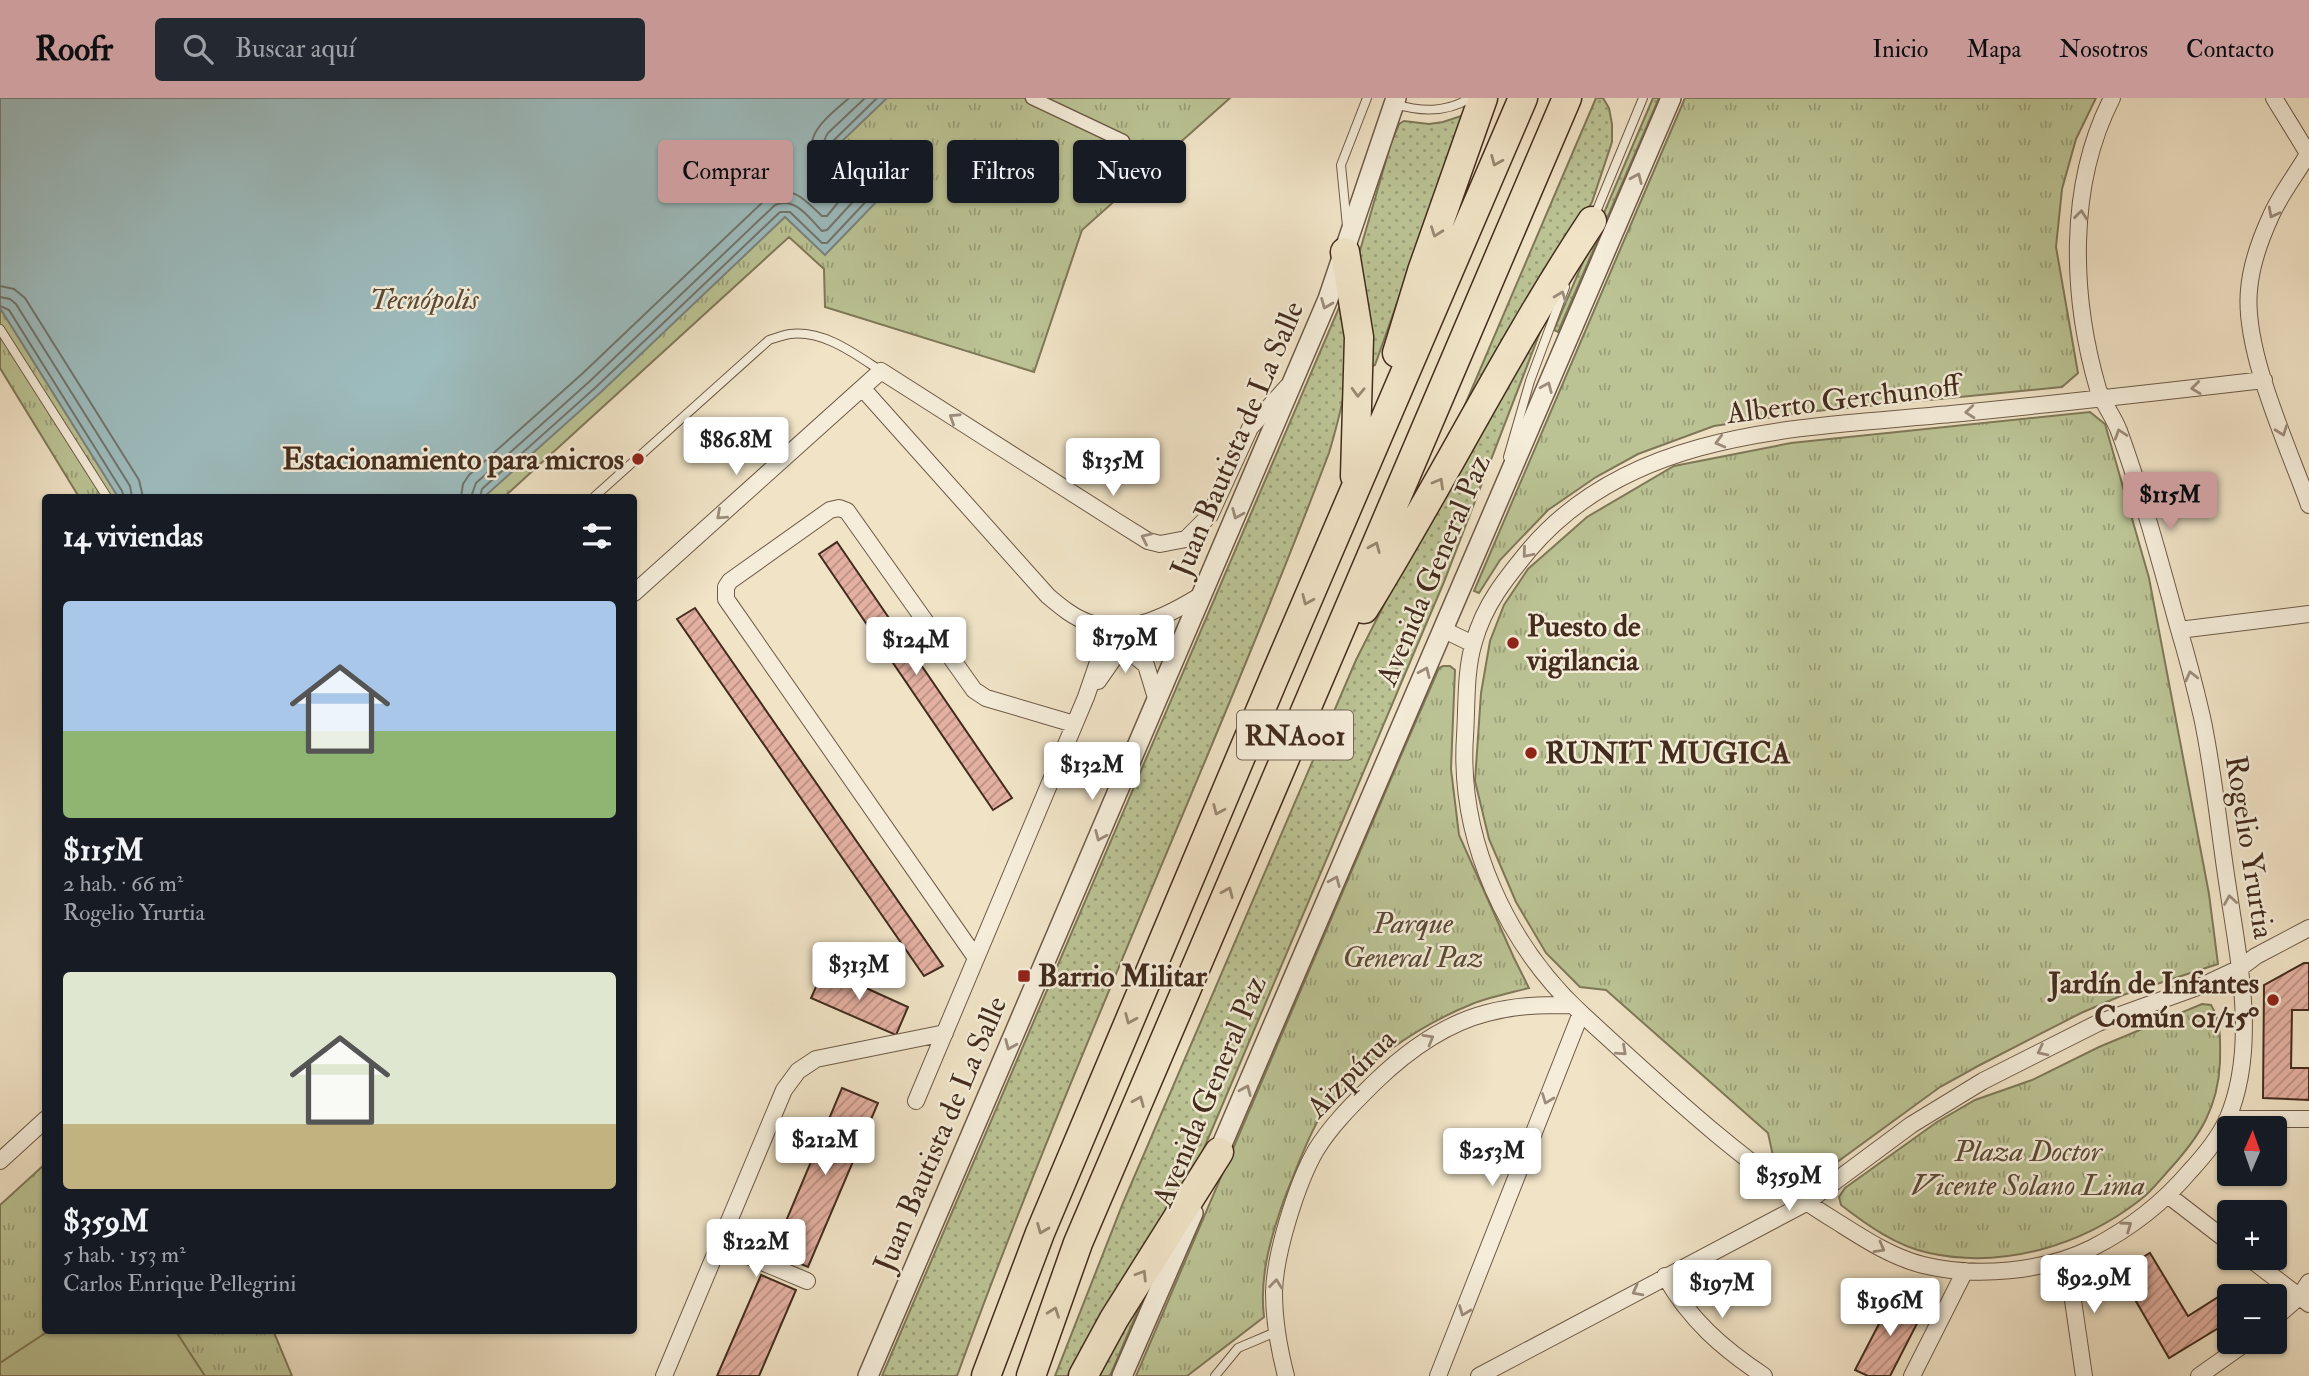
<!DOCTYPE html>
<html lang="es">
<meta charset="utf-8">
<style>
body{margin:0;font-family:"IM FELL Double Pica",serif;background:#242831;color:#f1f3f6;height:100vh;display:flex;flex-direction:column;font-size:26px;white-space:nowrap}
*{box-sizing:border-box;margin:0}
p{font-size:23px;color:#9ea1a6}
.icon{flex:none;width:38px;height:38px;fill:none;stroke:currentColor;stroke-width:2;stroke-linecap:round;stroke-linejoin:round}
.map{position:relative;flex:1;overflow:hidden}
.details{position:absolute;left:42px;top:396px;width:595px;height:840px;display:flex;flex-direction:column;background:#171b24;border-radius:7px;box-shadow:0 2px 5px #0004}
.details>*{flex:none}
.hud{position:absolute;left:658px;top:42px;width:665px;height:63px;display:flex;gap:14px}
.needle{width:46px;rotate:2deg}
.controls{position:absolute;left:2217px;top:1018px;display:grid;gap:14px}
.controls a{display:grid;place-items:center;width:70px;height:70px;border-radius:7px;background:#171b24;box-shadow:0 2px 5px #0004;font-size:35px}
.price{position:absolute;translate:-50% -60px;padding:0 16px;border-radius:7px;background:#fff;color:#222;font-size:23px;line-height:46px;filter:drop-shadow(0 2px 4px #0008)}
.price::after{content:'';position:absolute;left:50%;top:42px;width:21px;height:16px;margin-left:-10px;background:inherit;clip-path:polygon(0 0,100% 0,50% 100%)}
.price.current{background:#c59692;color:#111}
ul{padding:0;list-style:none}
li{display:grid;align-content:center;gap:14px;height:371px;padding:0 21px}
li span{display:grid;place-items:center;height:217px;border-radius:7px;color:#555}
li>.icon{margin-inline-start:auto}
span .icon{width:126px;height:126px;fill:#fffc;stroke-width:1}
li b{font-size:30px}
h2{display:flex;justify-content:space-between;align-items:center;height:84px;padding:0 21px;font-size:30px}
.tag{padding:0 24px;border-radius:7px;background:#171b24;box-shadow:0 2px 5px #0004;font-size:24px;line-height:63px}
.tag.current{background:#c59692;color:#111}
header{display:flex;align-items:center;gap:42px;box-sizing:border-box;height:98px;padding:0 35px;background:#c59692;color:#111}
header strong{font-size:33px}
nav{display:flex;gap:38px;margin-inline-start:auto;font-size:24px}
.search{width:490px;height:63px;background:#242831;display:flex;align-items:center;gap:18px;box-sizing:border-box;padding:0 24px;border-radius:7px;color:#9ea1a6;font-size:26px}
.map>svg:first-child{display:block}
.grass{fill:url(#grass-dots);stroke:#7f7858;stroke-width:2}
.park{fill:url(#park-tufts);stroke:#7f7858;stroke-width:2}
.pitch{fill:#bbc394;stroke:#7f7858;stroke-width:2}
.water{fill:#9dbcbe;stroke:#79827e;stroke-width:2}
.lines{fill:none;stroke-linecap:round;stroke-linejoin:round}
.shore{stroke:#70746e;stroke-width:2}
.building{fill:url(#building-hatch);stroke:#432c1d;stroke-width:2}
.service-casing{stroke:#6e5a47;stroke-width:10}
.pedestrian-casing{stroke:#6e5a47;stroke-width:15}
.minor-casing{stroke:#6e5a47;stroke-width:18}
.tertiary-casing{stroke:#6e5a47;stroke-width:22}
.motorway-casing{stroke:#432c1d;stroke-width:31}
.service{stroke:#f5edda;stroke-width:8}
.pedestrian{stroke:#f5edda;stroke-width:12}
.minor{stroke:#f5edda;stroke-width:16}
.tertiary{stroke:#f5edda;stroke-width:19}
.motorway{stroke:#f0e3c6;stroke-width:28}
.oneway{stroke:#9a8872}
.oneway2{stroke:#9c8c7c}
.poi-dot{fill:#8f2418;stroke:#f5edda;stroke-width:2.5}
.labels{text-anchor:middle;stroke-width:5;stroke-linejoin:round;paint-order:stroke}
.shield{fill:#f5edda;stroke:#786656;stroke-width:2}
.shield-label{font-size:28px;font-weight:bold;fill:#432c1d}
.park-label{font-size:30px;font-style:italic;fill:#5b4a35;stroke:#f5edda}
.street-label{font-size:30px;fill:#432c1d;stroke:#f5edda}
.poi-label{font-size:30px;font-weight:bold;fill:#432c1d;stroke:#f5edda;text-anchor:start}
</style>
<header>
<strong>Roofr</strong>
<div class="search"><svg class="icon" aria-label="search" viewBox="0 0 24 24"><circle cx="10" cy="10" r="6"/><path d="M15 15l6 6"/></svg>Buscar aquí</div>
<nav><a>Inicio</a><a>Mapa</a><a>Nosotros</a><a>Contacto</a></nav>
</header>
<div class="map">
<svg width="2309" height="1278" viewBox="0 0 2309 1278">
<defs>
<pattern id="grass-dots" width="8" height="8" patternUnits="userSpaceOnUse" patternTransform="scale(1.75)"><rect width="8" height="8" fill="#bbc394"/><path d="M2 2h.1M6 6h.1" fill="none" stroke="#9a9f78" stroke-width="1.8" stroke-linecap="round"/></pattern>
<pattern id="park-tufts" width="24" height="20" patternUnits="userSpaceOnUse" patternTransform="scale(1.75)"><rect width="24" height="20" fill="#bbc394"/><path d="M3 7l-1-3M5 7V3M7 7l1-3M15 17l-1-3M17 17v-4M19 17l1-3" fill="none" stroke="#9a9f78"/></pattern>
<pattern id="building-hatch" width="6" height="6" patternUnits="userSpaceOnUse" patternTransform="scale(1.75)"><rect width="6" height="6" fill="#e4b0a1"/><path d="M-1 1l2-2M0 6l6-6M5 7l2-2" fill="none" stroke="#ba8f83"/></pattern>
</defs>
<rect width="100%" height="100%" fill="#f0e3c6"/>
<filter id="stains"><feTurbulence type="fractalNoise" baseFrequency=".00286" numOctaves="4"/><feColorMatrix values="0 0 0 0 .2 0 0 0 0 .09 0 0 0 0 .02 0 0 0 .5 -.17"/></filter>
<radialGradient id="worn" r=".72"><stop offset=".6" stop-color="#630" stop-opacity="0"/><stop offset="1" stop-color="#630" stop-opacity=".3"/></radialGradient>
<path class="grass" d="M1596,0H1603L1609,10L1612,26V44L1592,104L1453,335Z
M1653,0H1659L1558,234L1554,232Z
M1464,17L1375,267L1371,269L1359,156L1391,45L1399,26L1404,23L1429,26L1443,24Z
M1341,205C1354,265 1346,297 1329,355C1211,665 1070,966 957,1278H882Z
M1547,216L1444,484L1202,1055L1132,1166L1071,1278H1055L1123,1105L1356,562L1399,477Z
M1145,1196L1110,1278H1095Z"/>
<path class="park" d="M0,0H1230L1082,132L1034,274L825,209L824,171L789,139L504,399H79L0,270Z
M1685,0H2096L2076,41L2062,91L2056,149L2078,275L2062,289L1806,314L1714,328L1638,356L1596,379L1548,412L1500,462L1479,495L1474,493Z
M2090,314L2105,326L2149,480L2209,796L2218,866L2123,897L2081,915L1978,968L1940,989L1822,1075L1804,1080L1773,1058L1768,1035L1606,892L1580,889L1546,855L1516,804L1489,741L1475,683L1481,595L1490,543L1504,507L1528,471L1587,419L1674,368L1791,345Z
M1443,568H1450L1455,572L1451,671L1459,737L1514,860L1529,890C1510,895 1490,899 1472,906C1420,927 1355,970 1322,1016C1309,1035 1294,1077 1285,1099C1271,1138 1259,1178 1264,1219L1187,1278H1136L1399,662L1439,570Z
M2202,906L2211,907C2222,924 2220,944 2220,964C2218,1010 2200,1038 2169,1072C2160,1082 2151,1094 2140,1102C2081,1148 2003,1171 1929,1155C1896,1148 1867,1127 1841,1107L1839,1099L1845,1090L1937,1024L1975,1002L2032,982L2099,949Z
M45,1066L46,1232H273L292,1278H0V1107Z"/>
<path class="pitch" d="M50,1232H175L205,1278H0V1265Z"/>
<path class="water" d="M0,0H887L838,47L883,97L825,157L785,119L601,294L484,399H118L0,210Z"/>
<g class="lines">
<path class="shore" d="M0,188L14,191L25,200L139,382L143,399
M0,199L10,201L16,206L130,388L132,399
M0,208L9,212L122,393L124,399
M461,399L463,386L469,377L583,275L769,98C792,85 806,103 822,118H827L845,96C837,84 824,75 816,62C800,36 833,15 849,0
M471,399L476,385L590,283L775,107C795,98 809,120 822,133L827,132L860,96C848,79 812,58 828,35L865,0
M480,399L482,391L596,289L780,114H790L822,145H827L872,97L833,53L832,44L877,0"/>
</g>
<path class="building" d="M837,444L1012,700L993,712L819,456Z
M695,510L943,868L924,878L677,521Z
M2304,865H2309V912H2292L2291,970H2309V1002L2263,1000L2264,887Z
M824,871L908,909L896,937L811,900Z
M842,990L878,1005L808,1169L773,1154Z
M2150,1155L2188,1218L2234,1189L2240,1199H2230V1223L2169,1260L2119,1174Z
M761,1177L796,1192L759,1278H717Z
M1883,1188L1895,1195L1885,1214L1873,1207Z
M1895,1195L1925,1210L1890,1278H1868L1855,1272Z"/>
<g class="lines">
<defs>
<path id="service" d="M1395,6C1421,14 1446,15 1470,0
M1594,119L1643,0
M1347,128L1341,67L1367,0
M0,231L107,399
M1508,359L1530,283L1565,189
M594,399L769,242C776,240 783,237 790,236C824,232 855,256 881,273
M1215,1278L1238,1250L1278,1233"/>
<path id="pedestrian" d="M1032,0L1123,43"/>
<path id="minor" d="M2112,0C2067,88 2071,198 2098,291C2103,306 2113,317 2119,333C2142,396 2160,463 2178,528C2187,558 2195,589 2202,619C2214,675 2219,733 2228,790C2239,864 2258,951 2227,1022C2218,1041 2204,1058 2190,1073C2163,1105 2129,1131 2092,1150C2043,1174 1976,1180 1923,1167C1892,1159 1866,1142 1839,1125C1745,1068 1664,991 1583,917C1507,847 1458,742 1465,638C1467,608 1465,573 1474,544C1484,507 1506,480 1530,451C1633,330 1805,330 1951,316C2056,306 2160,294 2264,282
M2274,0L2309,57
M2308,56C2296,77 2279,98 2270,120C2260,142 2251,167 2249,192C2243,253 2288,348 2309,407
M863,291L1048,498C1061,509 1074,520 1090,525C1129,539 1171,516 1203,496
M634,495L881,273L1116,423L1148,443L1160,446L1186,441L1210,417L1250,330L1287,289
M1444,532L1473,546
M2179,532L2309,516
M1098,583L1114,560L1122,556L1135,558L1146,567L1157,603
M976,860L726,501V489L730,483L830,412L839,410L847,413L974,592L986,600L1074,626
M916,1003L1086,599L1110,529
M2227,1021H2309
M0,1063L46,1021
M2169,1098L2230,1145
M719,1146L807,1183
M2249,1160L2309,1206
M2067,1161L2084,1278
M1665,1178C1690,1222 1722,1250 1764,1278
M2275,1220L2299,1199L2309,1184
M664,1278L784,992L798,973L816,961L945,935
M1286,1278C1279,1251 1274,1221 1274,1194C1275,1155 1297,1085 1316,1052C1332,1026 1354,1005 1375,984C1407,953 1444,926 1487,915C1516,907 1543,907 1572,907
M1438,1278L1581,915
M1479,1278L1806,1105L1911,1027L1983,983L2098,925L2206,886L2240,870L2256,858L2309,830
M1912,1278L1965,1173
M2199,1278L2247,1244"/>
<path id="tertiary" d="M1214,1065L1671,0
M868,1278L1328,201L1396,0
M1122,1278L1193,1115"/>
<path id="motorway" d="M1345,154L1359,239L1355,378
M1397,255L1422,173L1483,0
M1364,511C1443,383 1509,248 1592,123
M986,1278L1040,1135L1274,580L1523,0
M1031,1278L1078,1145L1567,0
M1083,1278L1114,1221L1219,1054"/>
</defs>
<use href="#service" class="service-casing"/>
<use href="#pedestrian" class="pedestrian-casing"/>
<use href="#minor" class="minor-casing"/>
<use href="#tertiary" class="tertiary-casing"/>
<use href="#motorway" class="motorway-casing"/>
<use href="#service" class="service"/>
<use href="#pedestrian" class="pedestrian"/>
<use href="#minor" class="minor"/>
<use href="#tertiary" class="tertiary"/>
<use href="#motorway" class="motorway"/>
</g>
<defs><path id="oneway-chevron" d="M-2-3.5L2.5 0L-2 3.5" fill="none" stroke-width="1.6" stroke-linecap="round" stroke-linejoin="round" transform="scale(1.75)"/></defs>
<g class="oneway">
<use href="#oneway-chevron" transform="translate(1496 63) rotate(113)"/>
<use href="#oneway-chevron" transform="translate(1436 134) rotate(110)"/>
<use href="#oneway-chevron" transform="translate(1358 294) rotate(92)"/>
<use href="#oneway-chevron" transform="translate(1439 385) rotate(-60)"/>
<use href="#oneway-chevron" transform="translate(1375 449) rotate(-67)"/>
<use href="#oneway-chevron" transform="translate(1307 502) rotate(114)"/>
<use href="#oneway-chevron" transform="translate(1218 712) rotate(113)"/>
<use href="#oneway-chevron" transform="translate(1228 794) rotate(-67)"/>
<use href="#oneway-chevron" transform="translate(1130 921) rotate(113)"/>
<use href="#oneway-chevron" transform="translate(1139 1003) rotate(-67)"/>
<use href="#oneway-chevron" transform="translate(1042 1131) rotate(112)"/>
<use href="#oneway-chevron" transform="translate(1142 1177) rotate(-58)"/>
<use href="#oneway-chevron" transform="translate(1054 1214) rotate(-70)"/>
</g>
<g class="oneway2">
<use href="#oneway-chevron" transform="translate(1637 80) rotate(-67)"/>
<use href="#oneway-chevron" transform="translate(2273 115) rotate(118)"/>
<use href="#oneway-chevron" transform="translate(2081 117) rotate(-84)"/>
<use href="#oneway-chevron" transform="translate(1561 198) rotate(-69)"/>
<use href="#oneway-chevron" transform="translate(1326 206) rotate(112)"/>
<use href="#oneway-chevron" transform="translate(1547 289) rotate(-67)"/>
<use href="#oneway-chevron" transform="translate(2196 290) rotate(173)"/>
<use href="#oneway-chevron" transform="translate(1970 314) rotate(175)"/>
<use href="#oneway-chevron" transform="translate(954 320) rotate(-147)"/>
<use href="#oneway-chevron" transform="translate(2282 333) rotate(70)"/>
<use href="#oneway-chevron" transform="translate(2120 336) rotate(-108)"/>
<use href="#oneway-chevron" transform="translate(1720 344) rotate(165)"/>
<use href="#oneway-chevron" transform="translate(1237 416) rotate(113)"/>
<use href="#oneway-chevron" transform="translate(721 417) rotate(138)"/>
<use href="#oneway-chevron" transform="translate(1146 440) rotate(-155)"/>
<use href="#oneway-chevron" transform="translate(1527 455) rotate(130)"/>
<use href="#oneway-chevron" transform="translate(1425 574) rotate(-66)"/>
<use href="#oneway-chevron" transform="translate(2191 578) rotate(-104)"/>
<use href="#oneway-chevron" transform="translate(1100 738) rotate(113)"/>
<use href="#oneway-chevron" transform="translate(1335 783) rotate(-67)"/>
<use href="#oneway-chevron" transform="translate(2230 802) rotate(-99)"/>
<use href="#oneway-chevron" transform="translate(1429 941) rotate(-30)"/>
<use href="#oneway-chevron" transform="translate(1010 947) rotate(113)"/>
<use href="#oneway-chevron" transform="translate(1622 953) rotate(42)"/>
<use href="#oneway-chevron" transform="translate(2042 953) rotate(153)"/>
<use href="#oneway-chevron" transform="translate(1246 992) rotate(-67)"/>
<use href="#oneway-chevron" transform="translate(1547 1001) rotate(111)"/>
<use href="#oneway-chevron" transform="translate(2127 1128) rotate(-35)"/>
<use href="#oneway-chevron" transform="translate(1880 1150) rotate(29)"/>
<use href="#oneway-chevron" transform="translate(1276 1186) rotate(-84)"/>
<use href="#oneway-chevron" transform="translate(1637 1193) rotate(152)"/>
<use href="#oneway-chevron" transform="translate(1464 1213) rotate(111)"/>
</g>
<g class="poi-dot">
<circle cx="638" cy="361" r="7"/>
<circle cx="1513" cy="545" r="7"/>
<circle cx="1531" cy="655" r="7"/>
<rect x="1017" y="871" width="14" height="14" rx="3.5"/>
<circle cx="2273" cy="902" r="7"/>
</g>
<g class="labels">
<rect class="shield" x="1237" y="612.5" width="116" height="49" rx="5"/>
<g class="shield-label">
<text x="1295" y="647">RNA001</text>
</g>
<g class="park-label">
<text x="424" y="211">Tecnópolis</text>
<text x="1413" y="835">Parque<tspan x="1413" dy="34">General Paz</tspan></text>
<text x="2028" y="1063">Plaza Doctor<tspan x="2028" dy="34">Vicente Solano Lima</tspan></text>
</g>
<g class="street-label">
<text transform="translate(1843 301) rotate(-7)" y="10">Alberto Gerchunoff</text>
<text transform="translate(1237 341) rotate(-67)" y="10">Juan Bautista de La Salle</text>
<text transform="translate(1433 472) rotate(-67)" y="10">Avenida General Paz</text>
<text transform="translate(2250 749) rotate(81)" y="10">Rogelio Yrurtia</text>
<text transform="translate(1351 975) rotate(-45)" y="10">Aizpúrua</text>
<text transform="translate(1209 993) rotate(-67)" y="10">Avenida General Paz</text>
<text transform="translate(940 1036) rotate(-67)" y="10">Juan Bautista de La Salle</text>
</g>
<g class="poi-label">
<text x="624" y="371" text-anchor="end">Estacionamiento para micros</text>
<text x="1527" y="538">Puesto de<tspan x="1527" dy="34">vigilancia</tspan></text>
<text x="1545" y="665">RUNIT MUGICA</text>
<text x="1038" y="888">Barrio Militar</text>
<text x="2259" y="895" text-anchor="end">Jardín de Infantes<tspan x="2259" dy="34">Común 01/15°</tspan></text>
</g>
</g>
<rect width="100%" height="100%" filter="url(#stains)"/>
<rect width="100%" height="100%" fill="url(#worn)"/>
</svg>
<div class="controls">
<a><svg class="needle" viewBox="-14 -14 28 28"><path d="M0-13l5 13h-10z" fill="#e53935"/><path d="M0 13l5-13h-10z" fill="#9ea1a6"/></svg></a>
<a>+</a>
<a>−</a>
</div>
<b class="price" style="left:736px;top:379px">$86.8M</b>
<b class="price" style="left:1113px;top:400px">$135M</b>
<b class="price current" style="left:2170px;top:434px">$115M</b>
<b class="price" style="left:1125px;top:577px">$179M</b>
<b class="price" style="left:916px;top:579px">$124M</b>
<b class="price" style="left:1092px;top:704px">$132M</b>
<b class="price" style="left:859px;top:904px">$313M</b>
<b class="price" style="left:825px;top:1079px">$212M</b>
<b class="price" style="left:1492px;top:1090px">$253M</b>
<b class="price" style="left:1789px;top:1115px">$359M</b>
<b class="price" style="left:756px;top:1181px">$122M</b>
<b class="price" style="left:2094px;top:1217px">$92.9M</b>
<b class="price" style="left:1722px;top:1222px">$197M</b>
<b class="price" style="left:1890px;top:1240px">$196M</b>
<div class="hud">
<a class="tag current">Comprar</a>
<a class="tag">Alquilar</a>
<a class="tag">Filtros</a>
<a class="tag">Nuevo</a>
</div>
<section class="details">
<h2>14 viviendas<svg class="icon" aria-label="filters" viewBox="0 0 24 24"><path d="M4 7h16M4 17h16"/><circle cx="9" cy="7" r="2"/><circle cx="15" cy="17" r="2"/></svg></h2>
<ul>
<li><span style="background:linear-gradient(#a9c7e8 60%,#8fb573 0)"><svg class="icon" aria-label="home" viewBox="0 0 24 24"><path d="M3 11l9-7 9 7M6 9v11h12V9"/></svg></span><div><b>$115M</b><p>2 hab. · 66 m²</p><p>Rogelio Yrurtia</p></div></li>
<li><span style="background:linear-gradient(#dfe7d0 70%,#c2b280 0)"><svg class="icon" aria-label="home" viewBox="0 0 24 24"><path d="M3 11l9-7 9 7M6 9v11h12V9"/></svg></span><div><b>$359M</b><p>5 hab. · 153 m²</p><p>Carlos Enrique Pellegrini</p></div></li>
</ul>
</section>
</div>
